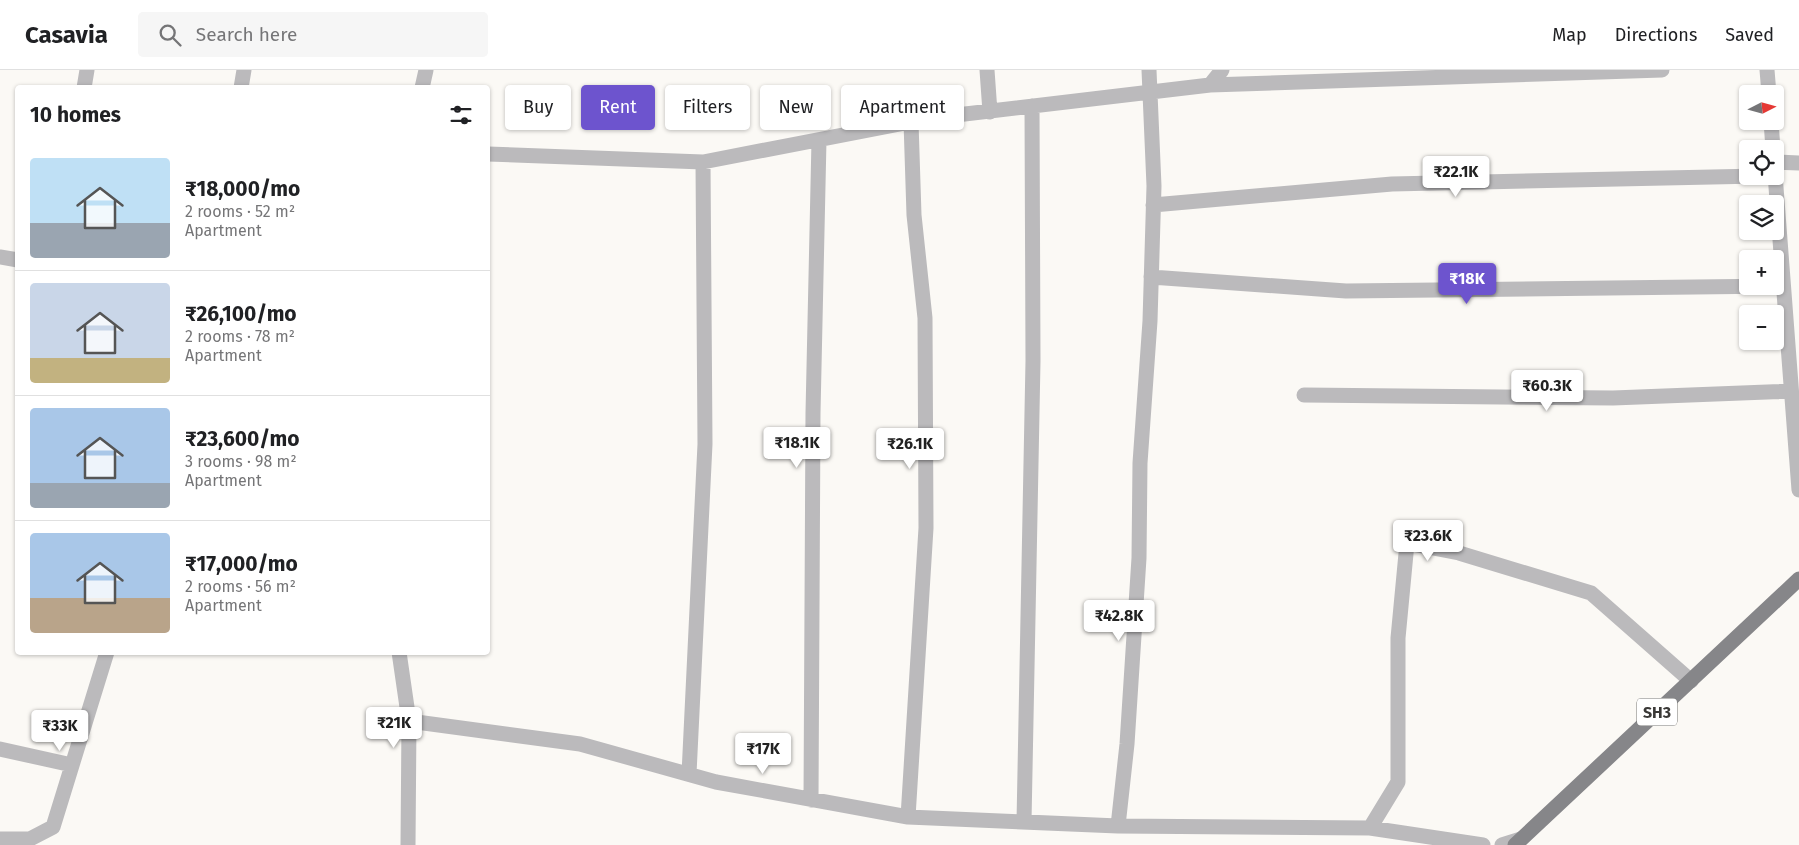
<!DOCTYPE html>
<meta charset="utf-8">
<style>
body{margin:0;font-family:"Fira Sans",sans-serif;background:#f6f6f6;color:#202124;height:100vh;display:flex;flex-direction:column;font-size:19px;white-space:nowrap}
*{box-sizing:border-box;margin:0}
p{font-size:16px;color:#757577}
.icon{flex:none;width:28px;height:28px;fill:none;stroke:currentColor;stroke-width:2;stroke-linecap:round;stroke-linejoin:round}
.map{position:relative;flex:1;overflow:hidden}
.panel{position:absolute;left:15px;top:15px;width:475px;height:570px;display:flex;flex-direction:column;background:#fff;border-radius:5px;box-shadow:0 1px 4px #0004}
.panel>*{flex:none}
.banner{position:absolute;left:505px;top:15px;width:475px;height:45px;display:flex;gap:10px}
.needle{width:32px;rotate:84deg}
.tools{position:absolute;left:1739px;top:15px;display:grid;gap:10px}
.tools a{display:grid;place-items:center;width:45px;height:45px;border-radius:5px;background:#fff;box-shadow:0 1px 4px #0004;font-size:25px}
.price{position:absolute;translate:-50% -42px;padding:0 11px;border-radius:5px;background:#fff;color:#222;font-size:16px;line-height:32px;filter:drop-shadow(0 1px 2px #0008)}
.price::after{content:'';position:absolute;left:50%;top:30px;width:15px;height:11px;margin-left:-8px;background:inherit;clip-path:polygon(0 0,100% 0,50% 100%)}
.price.current{background:#6d54ce;color:#fff}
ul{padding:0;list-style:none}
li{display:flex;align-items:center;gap:15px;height:125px;padding:0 15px}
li+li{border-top:1px solid #e0e0e0}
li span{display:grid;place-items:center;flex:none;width:140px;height:100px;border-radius:5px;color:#555}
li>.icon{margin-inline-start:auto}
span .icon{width:60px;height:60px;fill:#fffc;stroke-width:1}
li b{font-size:21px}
h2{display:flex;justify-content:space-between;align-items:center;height:60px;padding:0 15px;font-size:21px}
.chip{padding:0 18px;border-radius:5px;background:#fff;box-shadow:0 1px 4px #0004;font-size:18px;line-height:45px}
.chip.current{background:#6d54ce;color:#fff}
header{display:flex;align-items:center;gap:30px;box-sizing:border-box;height:70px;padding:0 25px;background:#fff;border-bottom:1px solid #e0e0e0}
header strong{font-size:24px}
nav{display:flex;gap:28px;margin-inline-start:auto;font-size:18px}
.search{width:350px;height:45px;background:#f6f6f6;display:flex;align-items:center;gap:12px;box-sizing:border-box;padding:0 18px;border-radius:5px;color:#757577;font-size:19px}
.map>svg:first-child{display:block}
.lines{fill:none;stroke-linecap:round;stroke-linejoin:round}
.minor{stroke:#bbbabc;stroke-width:15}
.primary{stroke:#868689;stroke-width:15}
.labels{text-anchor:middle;stroke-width:5;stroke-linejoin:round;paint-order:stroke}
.shield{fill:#fff;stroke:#757473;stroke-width:1}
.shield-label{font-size:16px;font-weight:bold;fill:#3a3937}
</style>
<header>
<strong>Casavia</strong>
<div class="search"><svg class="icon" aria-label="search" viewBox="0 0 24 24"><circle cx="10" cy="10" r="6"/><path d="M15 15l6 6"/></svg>Search here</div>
<nav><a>Map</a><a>Directions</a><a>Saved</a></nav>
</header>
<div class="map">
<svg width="1799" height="775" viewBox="0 0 1799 775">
<rect width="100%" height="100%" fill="#fbf9f5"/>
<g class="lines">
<path class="minor" d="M987,0L990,42
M1149,0L1154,116L1150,251L1140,393L1139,488L1127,674L1118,756L1370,758L1483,775
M1767,0L1769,24
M1210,15L1662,0
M84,18L87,0
M241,18L244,0
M422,18L426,0
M1771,51L1773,79
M488,84L703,92L931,48L1210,15L1222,0
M1775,92L1799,93
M1775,104L1799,420
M1153,135L1392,114L1759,106
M0,187L18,190
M1151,207L1346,221L1783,216
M1304,325L1613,328L1791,321
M399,582L409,651L408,775
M409,651L580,674L716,712L908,747L1118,756
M0,679L72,695
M689,704L705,374L703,92
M811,730L813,343L819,70
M908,747L926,458L925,248L914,145L911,52
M1024,752L1033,291L1032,36
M1370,758L1398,712V568L1407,473L1459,483L1591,523L1691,611
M0,769H30L53,757L107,582
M1502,775L1521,769"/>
<path class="primary" d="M1515,775L1799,509"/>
</g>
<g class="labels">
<rect class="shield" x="1637" y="628.5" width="40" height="27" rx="4"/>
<g class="shield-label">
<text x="1657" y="648">SH3</text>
</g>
</g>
</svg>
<div class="tools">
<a><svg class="needle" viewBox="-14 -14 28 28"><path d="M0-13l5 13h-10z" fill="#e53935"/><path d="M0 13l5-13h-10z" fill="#757577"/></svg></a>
<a><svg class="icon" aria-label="locate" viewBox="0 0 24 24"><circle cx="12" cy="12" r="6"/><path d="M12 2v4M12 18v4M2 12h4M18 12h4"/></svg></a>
<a><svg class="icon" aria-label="layers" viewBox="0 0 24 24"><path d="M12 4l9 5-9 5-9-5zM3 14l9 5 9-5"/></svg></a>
<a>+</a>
<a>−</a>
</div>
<b class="price" style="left:1456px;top:128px">₹22.1K</b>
<b class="price current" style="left:1467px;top:235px">₹18K</b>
<b class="price" style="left:1547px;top:342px">₹60.3K</b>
<b class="price" style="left:797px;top:399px">₹18.1K</b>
<b class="price" style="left:910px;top:400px">₹26.1K</b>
<b class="price" style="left:1428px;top:492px">₹23.6K</b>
<b class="price" style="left:1119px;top:572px">₹42.8K</b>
<b class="price" style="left:394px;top:679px">₹21K</b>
<b class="price" style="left:60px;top:682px">₹33K</b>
<b class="price" style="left:763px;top:705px">₹17K</b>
<div class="banner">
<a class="chip">Buy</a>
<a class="chip current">Rent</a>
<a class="chip">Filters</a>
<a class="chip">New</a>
<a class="chip">Apartment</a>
</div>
<section class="panel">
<h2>10 homes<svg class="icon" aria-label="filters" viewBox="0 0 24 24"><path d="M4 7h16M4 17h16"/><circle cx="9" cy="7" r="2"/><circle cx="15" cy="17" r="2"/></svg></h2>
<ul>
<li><span style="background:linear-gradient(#bfe0f5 65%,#9aa5b1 0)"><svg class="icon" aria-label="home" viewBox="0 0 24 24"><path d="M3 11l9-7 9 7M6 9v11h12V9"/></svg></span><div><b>₹18,000/mo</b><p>2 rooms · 52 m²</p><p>Apartment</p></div></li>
<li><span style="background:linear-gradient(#c9d6e8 75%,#c2b280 0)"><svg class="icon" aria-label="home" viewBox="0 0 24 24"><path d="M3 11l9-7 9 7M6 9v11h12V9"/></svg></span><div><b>₹26,100/mo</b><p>2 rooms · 78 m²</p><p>Apartment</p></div></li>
<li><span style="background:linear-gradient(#a9c7e8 75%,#9aa5b1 0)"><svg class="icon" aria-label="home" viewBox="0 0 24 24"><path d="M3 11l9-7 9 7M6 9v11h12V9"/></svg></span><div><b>₹23,600/mo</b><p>3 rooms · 98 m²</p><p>Apartment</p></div></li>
<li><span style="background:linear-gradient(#a9c7e8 65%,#b9a48a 0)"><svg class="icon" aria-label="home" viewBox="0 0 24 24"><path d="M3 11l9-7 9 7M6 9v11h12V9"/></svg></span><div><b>₹17,000/mo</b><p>2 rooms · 56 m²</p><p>Apartment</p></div></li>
</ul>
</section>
</div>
